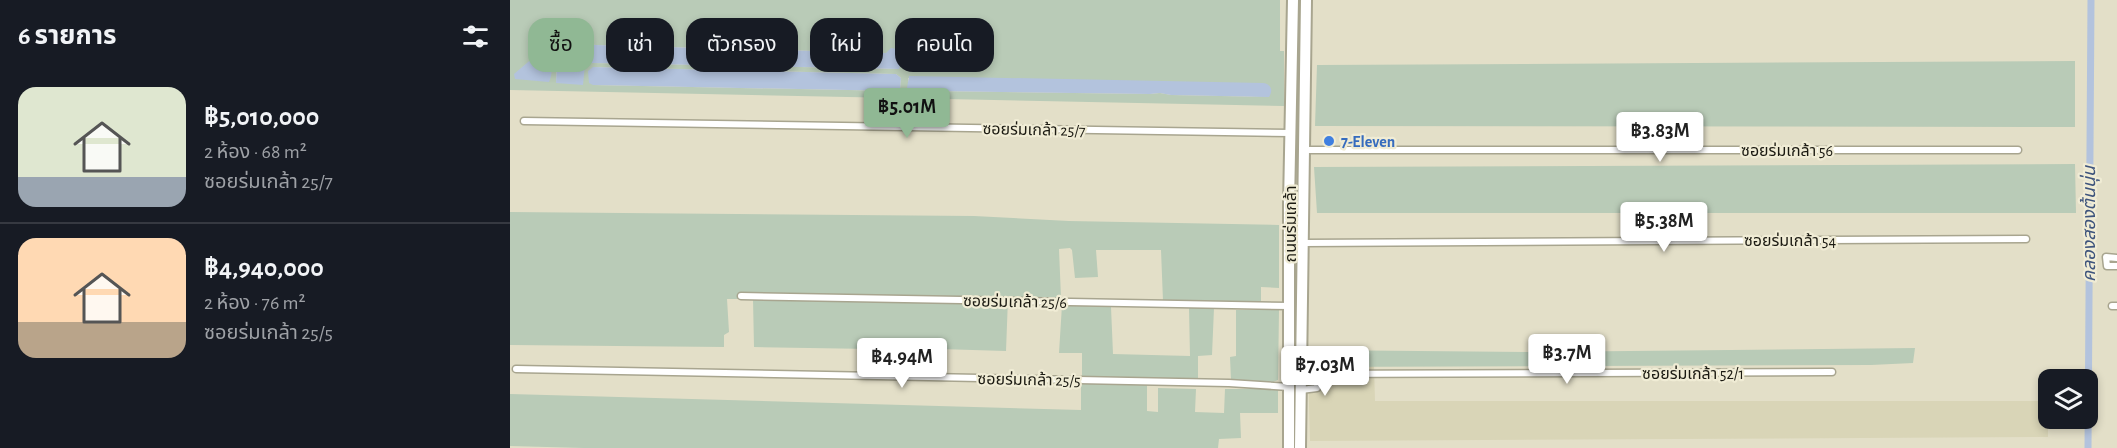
<!DOCTYPE html>
<html lang="th">
<meta charset="utf-8">
<style>
body{margin:0;font-family:"Alegreya Sans","Noto Sans Thai",sans-serif;background:#20242c;color:#f1f3f6;height:100vh;display:flex;flex-direction:column;font-size:22px;white-space:nowrap}
*{box-sizing:border-box;margin:0}
p{font-size:20px;color:#9ea1a6}
.icon{flex:none;width:33px;height:33px;fill:none;stroke:currentColor;stroke-width:2;stroke-linecap:round;stroke-linejoin:round}
.map{position:relative;flex:1;overflow:hidden}
.drawer{display:flex;flex-direction:column;background:#171b24;width:510px}
.drawer>*{flex:none}
.hud{position:absolute;left:18px;top:18px;width:570px;height:54px;display:flex;gap:12px}
.controls{position:absolute;left:1528px;top:369px;display:grid;gap:12px}
.controls a{display:grid;place-items:center;width:60px;height:60px;border-radius:12px;background:#171b24;box-shadow:0 3px 9px #0003;font-size:30px}
.price{position:absolute;translate:-50% -51px;padding:0 14px;border-radius:6px;background:#fff;color:#222;font-size:20px;line-height:39px;filter:drop-shadow(0 2px 3px #0008)}
.price::after{content:'';position:absolute;left:50%;top:36px;width:18px;height:14px;margin-left:-9px;background:inherit;clip-path:polygon(0 0,100% 0,50% 100%)}
.price.on{background:#90b894;color:#111}
ul{padding:0;list-style:none}
li{display:flex;align-items:center;gap:18px;height:150px;padding:0 18px}
li+li{border-top:2px solid #363941}
li span{display:grid;place-items:center;flex:none;width:168px;height:120px;border-radius:18px;color:#555}
li>.icon{margin-inline-start:auto}
span .icon{width:72px;height:72px;fill:#fffc;stroke-width:1}
li b{font-size:26px}
h2{display:flex;justify-content:space-between;align-items:center;height:72px;padding:0 18px;font-size:26px}
.chip{padding:0 21px;border-radius:18px;background:#171b24;box-shadow:0 3px 9px #0003;font-size:21px;line-height:54px}
.chip.on{background:#90b894;color:#111}
main{display:flex;flex:1;min-height:0}
.map>svg:first-child{display:block}
.built{fill:#d9d5b7}
.green{fill:#b9cbb7;fill-rule:evenodd}
.water{fill:#b3c3dd}
.lines{fill:none;stroke-linecap:round;stroke-linejoin:round}
.canal{stroke:#b3c3dd;stroke-width:7}
.street-casing{stroke:#a8a58f;stroke-width:9}
.primary-casing{stroke:#a8a58f;stroke-width:14}
.street{stroke:#fff;stroke-width:6}
.primary{stroke:#fff;stroke-width:10}
.shop-dot{fill:#3f7fe0;stroke:#f0ecd5;stroke-width:2}
.labels{text-anchor:middle;stroke-width:4.5;stroke-linejoin:round;paint-order:stroke}
.street-label{font-size:16px;fill:#1b1a12;stroke:#f0ecd5}
.shop-label{font-size:16px;font-weight:bold;fill:#366cbe;stroke:#f0ecd5;text-anchor:start}
.water-label{font-size:18px;font-style:italic;fill:#3e547c;stroke:#f0ecd5}
</style>
<main>
<section class="drawer">
<h2>6 รายการ<svg class="icon" aria-label="filters" viewBox="0 0 24 24"><path d="M4 7h16M4 17h16"/><circle cx="9" cy="7" r="2"/><circle cx="15" cy="17" r="2"/></svg></h2>
<ul>
<li><span style="background:linear-gradient(#dfe7d0 75%,#9aa5b1 0)"><svg class="icon" aria-label="home" viewBox="0 0 24 24"><path d="M3 11l9-7 9 7M6 9v11h12V9"/></svg></span><div><b>฿5,010,000</b><p>2 ห้อง · 68 m²</p><p>ซอยร่มเกล้า 25/7</p></div></li>
<li><span style="background:linear-gradient(#ffd9b3 70%,#b9a48a 0)"><svg class="icon" aria-label="home" viewBox="0 0 24 24"><path d="M3 11l9-7 9 7M6 9v11h12V9"/></svg></span><div><b>฿4,940,000</b><p>2 ห้อง · 76 m²</p><p>ซอยร่มเกล้า 25/5</p></div></li>
</ul>
</section>
<div class="map">
<svg width="1607" height="448" viewBox="0 0 1607 448">
<rect width="100%" height="100%" fill="#e3dfc8"/>
<path class="built" d="M864,366L865,401H1538V437L800,441L798,367Z"/>
<path class="green" d="M0,0H770V51H774V106L0,90ZM48,41L86,45L377,53L382,48L389,69L82,63L75,64L73,72L46,83ZM83,67L386,74L391,78L390,89L387,91L83,85ZM398,78L759,97L661,95L650,93L640,94L423,91L398,88Z
M1565,61V127L805,126L807,65Z
M1565,164L1566,213H807L804,167Z
M0,212L464,216L559,221L769,225V288L751,287V301H653L651,250H586L588,277L565,278L562,250L560,248L549,249L551,298H498L496,351L396,348L395,374H362L361,349L244,347L243,299H217L219,332L214,335V347L0,345Z
M552,305L601,307L603,354L680,356L679,308H704L702,355L688,356V380L572,378V353H549Z
M726,310H769L768,380L763,382L721,380L720,357L726,356Z
M1405,348L1403,363L1361,365L798,367L800,350L1021,352Z
M571,384H637V411L648,412V388L686,389L685,412L714,413L715,389H768V413H730L731,438L709,439L708,448H74L0,446V394L571,410Z"/>
<path class="water" d="M48,41L86,45L376,53L381,48L388,49C392,56 392,62 389,69L82,63L75,65L73,85L46,83Z
M24,57L37,59C42,68 43,73 39,82L5,79L4,74Z
M83,67L386,74L391,78L390,90L387,91L83,85L79,83L78,71Z
M399,76L753,83C760,84 764,89 759,97L661,95L650,93L640,94L423,91L397,88Z"/>
<g class="lines">
<path class="canal" d="M1578,448L1581,0"/>
<defs>
<path id="street" d="M14,121L781,133
M793,150H1508
M793,243L1516,239
M1607,258L1596,257L1597,266H1607
M231,296L779,306
M1602,306H1607
M6,369L719,383L779,387
M791,374L1322,372
M791,390L807,388L808,374"/>
<path id="primary" d="M779,448V204L783,0
M790,448L796,0"/>
</defs>
<use href="#street" class="street-casing"/>
<use href="#primary" class="primary-casing"/>
<use href="#street" class="street"/>
<use href="#primary" class="primary"/>
</g>
<circle class="shop-dot" cx="819" cy="141" r="6"/>
<g class="labels">
<g class="street-label">
<text transform="translate(524 129) rotate(1)" y="6">ซอยร่มเกล้า 25/7</text>
<text x="1277" y="156">ซอยร่มเกล้า 56</text>
<text transform="translate(780 224) rotate(-90)" y="6">ถนนร่มเกล้า</text>
<text x="1280" y="246">ซอยร่มเกล้า 54</text>
<text transform="translate(505 301) rotate(1)" y="6">ซอยร่มเกล้า 25/6</text>
<text x="1183" y="379">ซอยร่มเกล้า 52/1</text>
<text transform="translate(519 379) rotate(1)" y="6">ซอยร่มเกล้า 25/5</text>
</g>
<g class="shop-label">
<text x="831" y="147">7-Eleven</text>
</g>
<g class="water-label">
<text transform="translate(1579 224) rotate(-90)" y="6">คลองสองต้นนุ่น</text>
</g>
</g>
</svg>
<div class="controls">
<a><svg class="icon" aria-label="layers" viewBox="0 0 24 24"><path d="M12 4l9 5-9 5-9-5zM3 14l9 5 9-5"/></svg></a>
</div>
<b class="price on" style="left:397px;top:139px">฿5.01M</b>
<b class="price" style="left:1150px;top:163px">฿3.83M</b>
<b class="price" style="left:1154px;top:253px">฿5.38M</b>
<b class="price" style="left:1057px;top:385px">฿3.7M</b>
<b class="price" style="left:392px;top:389px">฿4.94M</b>
<b class="price" style="left:815px;top:397px">฿7.03M</b>
<div class="hud">
<a class="chip on">ซื้อ</a>
<a class="chip">เช่า</a>
<a class="chip">ตัวกรอง</a>
<a class="chip">ใหม่</a>
<a class="chip">คอนโด</a>
</div>
</div>
</main>
